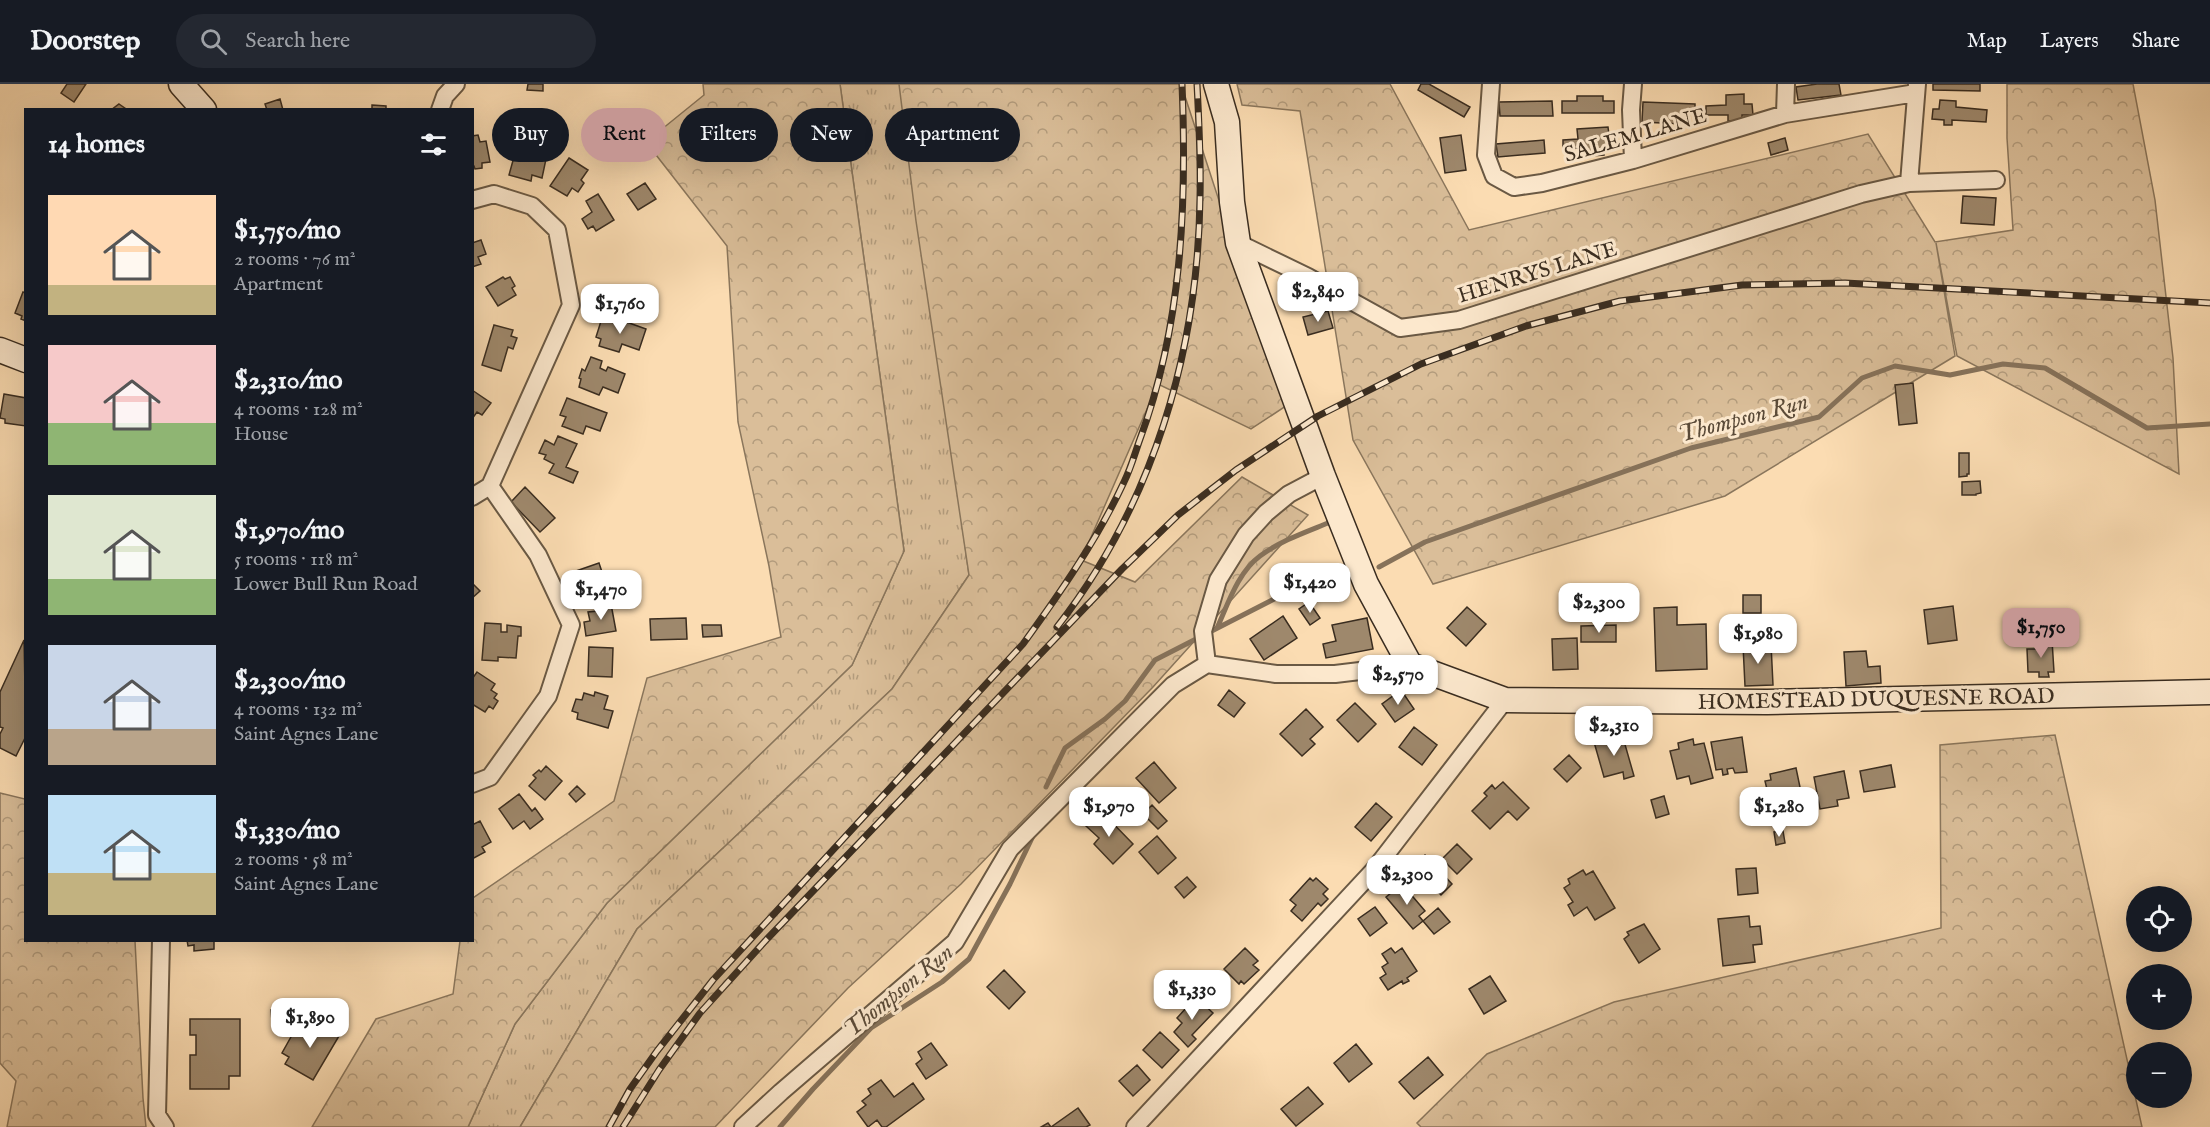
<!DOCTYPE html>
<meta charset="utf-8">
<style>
body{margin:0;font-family:"IM FELL English",serif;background:#242831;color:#f1f3f6;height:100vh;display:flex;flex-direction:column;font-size:22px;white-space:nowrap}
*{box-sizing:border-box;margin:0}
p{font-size:20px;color:#9ea1a6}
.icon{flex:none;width:33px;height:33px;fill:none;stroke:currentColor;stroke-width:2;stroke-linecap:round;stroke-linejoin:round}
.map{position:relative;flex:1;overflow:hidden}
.sheet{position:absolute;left:24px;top:24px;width:450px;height:834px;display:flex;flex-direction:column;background:#171b24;border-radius:0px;box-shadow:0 6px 24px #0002}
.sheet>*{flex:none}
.banner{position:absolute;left:492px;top:24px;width:570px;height:54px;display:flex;gap:12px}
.tools{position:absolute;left:2126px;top:802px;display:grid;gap:12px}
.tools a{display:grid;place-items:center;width:66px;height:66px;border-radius:50%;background:#171b24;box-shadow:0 6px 24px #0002;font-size:30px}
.price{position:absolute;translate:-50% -51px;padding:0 14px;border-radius:12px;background:#fff;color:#222;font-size:20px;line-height:39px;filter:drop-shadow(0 2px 3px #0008)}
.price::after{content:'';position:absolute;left:50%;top:36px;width:18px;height:14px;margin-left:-9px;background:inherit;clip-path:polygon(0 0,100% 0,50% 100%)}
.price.active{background:#c59692;color:#111}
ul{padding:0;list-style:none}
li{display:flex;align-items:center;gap:18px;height:150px;padding:0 24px}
li span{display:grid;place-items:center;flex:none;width:168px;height:120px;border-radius:0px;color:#555}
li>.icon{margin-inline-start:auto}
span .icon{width:72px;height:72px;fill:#fffc;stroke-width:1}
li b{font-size:26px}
h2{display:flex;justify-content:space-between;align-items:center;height:72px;padding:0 24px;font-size:26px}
.pill{padding:0 21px;border-radius:27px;background:#171b24;box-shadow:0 6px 24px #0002;font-size:21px;line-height:54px}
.pill.active{background:#c59692;color:#111}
header{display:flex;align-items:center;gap:36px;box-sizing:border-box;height:84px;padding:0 30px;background:#171b24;border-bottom:2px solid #363941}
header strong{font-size:28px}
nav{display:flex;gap:33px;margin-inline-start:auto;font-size:21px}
.search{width:420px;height:54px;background:#242831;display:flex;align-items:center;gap:15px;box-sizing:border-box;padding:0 21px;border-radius:33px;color:#9ea1a6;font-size:22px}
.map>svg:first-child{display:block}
.grass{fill:url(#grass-tufts);stroke:#8a765c;stroke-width:1.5}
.forest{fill:url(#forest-crowns);stroke:#8a765c;stroke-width:1.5}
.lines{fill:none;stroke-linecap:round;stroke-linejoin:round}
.stream{stroke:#86725a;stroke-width:5}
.building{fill:#9e886c;stroke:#3a2d20;stroke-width:1.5}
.street-casing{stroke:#6a5944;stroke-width:20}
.secondary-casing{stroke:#3a2d20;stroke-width:27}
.street{stroke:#fce8cd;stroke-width:16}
.secondary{stroke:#fce8cd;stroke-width:24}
.rail-casing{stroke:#3a2d20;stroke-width:7}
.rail{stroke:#fce8cd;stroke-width:4.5;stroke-dasharray:14;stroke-linecap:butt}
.labels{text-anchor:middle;stroke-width:6;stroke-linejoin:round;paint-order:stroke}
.street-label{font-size:22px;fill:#3a2d20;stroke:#fce8cd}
.water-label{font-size:24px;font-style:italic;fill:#5a4a38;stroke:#fce8cd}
</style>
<header>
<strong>Doorstep</strong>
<div class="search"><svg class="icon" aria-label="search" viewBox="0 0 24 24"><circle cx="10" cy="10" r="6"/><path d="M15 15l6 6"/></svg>Search here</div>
<nav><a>Map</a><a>Layers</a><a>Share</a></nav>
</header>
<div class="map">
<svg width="2210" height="1043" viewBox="0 0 2210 1043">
<defs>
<pattern id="grass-tufts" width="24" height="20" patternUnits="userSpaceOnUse" patternTransform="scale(1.5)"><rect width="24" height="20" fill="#dabe99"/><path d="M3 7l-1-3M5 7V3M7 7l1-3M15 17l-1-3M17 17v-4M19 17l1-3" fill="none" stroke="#b29b7c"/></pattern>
<pattern id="forest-crowns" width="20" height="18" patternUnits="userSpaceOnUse" patternTransform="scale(1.5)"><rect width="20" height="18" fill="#dabe99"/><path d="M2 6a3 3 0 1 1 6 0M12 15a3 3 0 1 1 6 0" fill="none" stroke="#b29b7c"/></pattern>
</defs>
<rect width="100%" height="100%" fill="#fbdcb2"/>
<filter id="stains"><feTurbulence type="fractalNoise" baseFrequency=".00333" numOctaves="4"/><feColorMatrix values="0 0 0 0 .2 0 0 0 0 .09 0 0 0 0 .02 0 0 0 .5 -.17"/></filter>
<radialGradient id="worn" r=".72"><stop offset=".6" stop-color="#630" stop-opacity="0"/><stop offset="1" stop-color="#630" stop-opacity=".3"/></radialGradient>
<path class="grass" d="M840,0H902L969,491L892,605L637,845L520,1043H468L515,940L607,819L852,581L904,467Z"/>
<path class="forest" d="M703,0H840L904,467L852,581L607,819L515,940L468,1043H312L376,935L453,910L460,857L472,856L473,814L614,717L647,594L781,553L769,482L738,338L727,162L646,58L704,11Z
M899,0H1181L1286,322L1251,345L1158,300L1081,476L1135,498L1242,393L1308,431L1153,603L961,800L848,904L715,1043H520L637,845L892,605L969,491L916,137Z
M1237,0H1390L1469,146L1868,50L1935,158L2013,146L2007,54V0H2133L2155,116L2173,274L2179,390L1957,272L1936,159L1955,272L1725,412L1433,500L1353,356L1300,27L1242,21Z
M2055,651L2142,1043H1421L1417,1039L1487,970L1614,918L1941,844L1940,661Z
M0,709L25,715L26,856L135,857L143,1014L146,1043H7L16,997L0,979Z"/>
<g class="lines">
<path class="stream" d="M1379,483L1425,458L1691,364L1819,333L1862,294L1895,282L1950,291L2003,280L2045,284L2147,344L2210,340
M1217,544C1228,520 1238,488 1260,472C1280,457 1306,448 1328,439L1330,433
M1046,703L1065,664L1105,635L1125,617L1155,576L1280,512L1344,492H1352
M780,1043L813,1005L871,944L942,898L969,875L1010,800L1033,752"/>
</g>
<path class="building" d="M67,0H86L74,18L61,9Z
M528,0H543V7L527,6Z
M1421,0H1429L1470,23L1464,33L1418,6Z
M1817,0H1839L1841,11L1798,16L1796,3Z
M1933,0H1980V7L1933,6Z
M1744,10V20H1752L1753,31H1742V37H1728V31H1706V22L1726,21V11Z
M1577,12H1603V17H1614V29H1562V17H1577Z
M280,15L283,26H267L265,20Z
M1940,16L1956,17V23L1987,26L1986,38L1952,36V41H1944V36L1932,35L1933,25H1939Z
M1552,17L1553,32H1500L1499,18Z
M1643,18L1695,20V30L1682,29V40L1642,38Z
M119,20L126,25V26H111Z
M372,21L386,22V26H372Z
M1608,43L1609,51H1614L1615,60L1604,61V71L1591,72L1590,69H1581V64L1563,65V56L1578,55L1577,45Z
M478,51L480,58L486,57L490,78L482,79V84L475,85L474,82H472V52Z
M1461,51L1466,86L1445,89L1440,54Z
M1785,54L1788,66L1771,71L1768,59Z
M1544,56L1545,69L1498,73L1496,60Z
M517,62L539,68L538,73L546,75L542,94L532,91L531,97L509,91Z
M569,74L588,86L581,96L584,99L578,108L572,104L567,112L550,102Z
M645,99L656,115L638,126L627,110Z
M598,110L614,136L596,147L593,142L588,145L582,135L592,128L586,117Z
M1963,112L1996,114L1994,141L1961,139Z
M481,156L486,170L478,173L481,180L472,183V159Z
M503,193L505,195L510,193L515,202L512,204L516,211L498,222L486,203Z
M607,205H651V227H634V230H612V218H607Z
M23,208L26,209V237L21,235L22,232L15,229Z
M1328,227L1333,244L1308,251L1303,233Z
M602,234L616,239L618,235L646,245L639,266L622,260L619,268L599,262L601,255L596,253Z
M494,241L513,246L511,252L517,254L513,265L508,263L501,287L482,281Z
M591,273L602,277L600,284L606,287L608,283L625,290L618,309L603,303L599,311L579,303L581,295L579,294L582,285L585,287Z
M1913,299L1917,339L1899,341L1895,301Z
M472,306L491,319L482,331L477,328L472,335Z
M4,310L26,314V342L5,339V335L0,334Z
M567,314L607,329L600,347L586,342L583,350L562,342L566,333L560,331Z
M558,352L577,360L566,383L578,388L573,399L549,389L554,380L544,375L546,371L539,369L545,356L554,361Z
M1959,369H1969V390H1967V392L1959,393Z
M1980,397L1981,409L1976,410V411H1962V398Z
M525,403L555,434L540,448L511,418Z
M599,479L608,506L586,514L584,509L577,511L570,492L577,490L576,487Z
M472,499L480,507L472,514Z
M1743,511H1761V529H1743Z
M1309,518L1320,534L1310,541L1299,525Z
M611,520L616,547L586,552L584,538L590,537L588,528L598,527L597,522Z
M1953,522L1957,556L1928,560L1924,526Z
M1467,523L1486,540L1466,562L1447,544Z
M1677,523V541L1706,540L1707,585L1656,587L1654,524Z
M1283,532L1297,554L1264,576L1250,555Z
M686,534L687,555L651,556L650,535Z
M1367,534L1373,565L1326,574L1323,560L1336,557L1332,541Z
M485,539L501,540V548H507V541L521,543V552H518L516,574L498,573V577L482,576Z
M702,541H721L722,552L703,553Z
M1616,541V558H1581V542Z
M1577,554L1578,585L1553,586L1552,555Z
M24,556L26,652L16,672L0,664V650L3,644L0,643V608Z
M2052,556L2054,588H2048L2049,593H2039V588H2028L2027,565H2037V557Z
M1771,560L1773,601L1745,602L1743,561Z
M589,563L613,564L612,593L588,592Z
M1866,567L1868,583L1880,582L1881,599L1846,602L1844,568Z
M477,588L495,600L491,606L497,610L494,614L498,617L493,625L489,622L485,628L472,620V595Z
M1229,606L1245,619L1234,633L1218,621Z
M1401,606L1414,625L1395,638L1382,620Z
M595,608L608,612L604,625L613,627L608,644L577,635L578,629L572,627L576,615L582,616L584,609L594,612Z
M1355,619L1376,640L1358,658L1337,636Z
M1306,625L1323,643L1310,655L1315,660L1302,672L1280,650Z
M1414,643L1437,661L1422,681L1399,663Z
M1622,650L1634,692L1624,695L1623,688L1604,693L1594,658Z
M1742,653L1747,688L1735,689L1733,684L1727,685L1728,690L1723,691L1722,685L1716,686L1711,658Z
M1693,655L1694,661L1704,659L1713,694L1691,700L1689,692L1677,695L1670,667L1679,665L1678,659Z
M1569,671L1581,684L1567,698L1554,685Z
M1154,678L1176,704L1159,719L1136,694Z
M1891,681L1895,703L1864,708L1860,687Z
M546,682L562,697L545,716L529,702L536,694L533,691L539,686L541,688Z
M1796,684L1801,708L1788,711L1790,718L1771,722L1765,697L1771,696L1770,690Z
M1844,687L1849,714L1837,716L1838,722L1820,725L1814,693Z
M1503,698L1529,724L1517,736L1508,727L1490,745L1472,727L1487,712L1484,709L1492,701L1495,705Z
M577,702L585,710L576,718L569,710Z
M519,710L532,727L535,724L543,735L530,745L524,737L513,745L499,725Z
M1664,712L1669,730L1656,734L1651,716Z
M1376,719L1392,733L1371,757L1355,743Z
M1152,721L1167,737L1158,745L1143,730Z
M1101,727L1133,760L1113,780L1094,760L1099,754L1086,742Z
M480,737L491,758L482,763L485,768L472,775V741Z
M1783,747L1785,759L1776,761L1774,748Z
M1157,752L1176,774L1158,790L1139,768Z
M1457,760L1472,775L1457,790L1442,775Z
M1425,771L1452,800L1441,811L1413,782Z
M1756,784L1758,809L1738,811L1736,785Z
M1583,786L1586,791L1593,787L1615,824L1595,836L1587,823L1574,832L1568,821L1573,818L1564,804L1570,800L1568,795Z
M1187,793L1196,803L1184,814L1175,803Z
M1310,794L1313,797L1316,794L1328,805L1323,810L1328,815L1321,822L1318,819L1302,837L1291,827L1296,821L1290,816Z
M1402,800L1425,827L1419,832L1423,837L1413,845L1386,813Z
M1375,823L1387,839L1370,852L1358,835Z
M1438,824L1450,838L1434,850L1423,837Z
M1749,832L1750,843L1760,842L1762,860L1753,861L1755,878L1723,882L1718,835Z
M1644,840L1660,865L1639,879L1624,855L1629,851L1627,848Z
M187,856H214V865L194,867V861L188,862Z
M1245,864L1258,877L1253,881L1259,886L1244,900L1241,897L1239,900L1224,885Z
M1391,864L1395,869L1402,864L1417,887L1407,894L1409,897L1403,900L1402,897L1388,906L1380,894L1386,890L1382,883L1388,879L1382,870Z
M1004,886L1025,908L1009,925L987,903Z
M1490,892L1506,917L1484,930L1469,905Z
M1196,913L1213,929L1192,951L1196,955L1188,963L1174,948L1182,939L1177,934Z
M293,924L294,935L272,937L271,926Z
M190,935H240V992H229V1005H190V971H196V951H190Z
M311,935L339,952L313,996L285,980L289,973L282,969L296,944L303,948Z
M1160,948L1179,966L1162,984L1143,966Z
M931,959L947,981L926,995L916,980L922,975L918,968Z
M1356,960L1372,980L1349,998L1334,979Z
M1428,973L1443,991L1414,1015L1399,998Z
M1137,981L1150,996L1133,1012L1119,997Z
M881,996L894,1013L913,999L924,1015L886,1043H882L877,1036L868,1043L857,1028L866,1021L862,1017L871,1010L868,1005Z
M1308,1003L1323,1020L1296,1042L1281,1025Z
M1078,1024L1090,1041L1086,1043H1041L1048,1039L1051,1043Z"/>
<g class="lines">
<defs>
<path id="street" d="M1491,0L1486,71L1494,92L1514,103L1542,99L1633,76L1785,30L1916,9
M1633,0L1631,26L1633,76
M440,26L445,12L456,0
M1785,30L1786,0
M1909,99L1996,96
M472,116L494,110L532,122L557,146L571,221L490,402L472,413
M1238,159L1308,193L1400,244L1459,236L1861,110L1909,99L1917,0
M1207,580L1203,547L1218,496L1246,451L1266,429L1289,410L1323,392
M472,700L490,693L548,612L571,541L538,471L490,402
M161,856L157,1031L165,1043
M743,1043L781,1008L955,858L1010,765L1173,601L1207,580L1276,590H1335L1410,581
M1135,1043L1374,786L1505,616"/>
<path id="secondary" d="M181,0L204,26
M1216,0L1227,38L1232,118L1238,159L1323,392L1366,500L1410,581L1505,616L1767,618L2210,608
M0,266L26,276"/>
</defs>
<use href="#street" class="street-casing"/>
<use href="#secondary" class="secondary-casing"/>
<use href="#street" class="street"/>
<use href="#secondary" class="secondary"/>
<defs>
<path id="rail" d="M1057,543C1153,420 1198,268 1200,114C1201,76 1199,38 1197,0
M609,1043L630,1005L657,967L713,896L1023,560C1060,509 1097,456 1124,398C1131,384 1135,369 1140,355C1182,242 1187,120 1182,0
M623,1043L659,986L700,929L767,855L1122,485L1178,431L1236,386L1318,332L1421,280L1526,242L1620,217L1742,201L1845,199L2210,219"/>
</defs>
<use href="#rail" class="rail-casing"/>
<use href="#rail" class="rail"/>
</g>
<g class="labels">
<g class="street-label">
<text transform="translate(1635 50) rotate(-16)" y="8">SALEM LANE</text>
<text transform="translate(1537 187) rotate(-17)" y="8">HENRYS LANE</text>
<text transform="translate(1876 614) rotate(-1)" y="8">HOMESTEAD DUQUESNE ROAD</text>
</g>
<g class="water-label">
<text transform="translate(1743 333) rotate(-15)" y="8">Thompson Run</text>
<text transform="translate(898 906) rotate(-39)" y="8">Thompson Run</text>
</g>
</g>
<rect width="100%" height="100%" filter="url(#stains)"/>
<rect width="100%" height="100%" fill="url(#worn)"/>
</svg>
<div class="tools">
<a><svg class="icon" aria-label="locate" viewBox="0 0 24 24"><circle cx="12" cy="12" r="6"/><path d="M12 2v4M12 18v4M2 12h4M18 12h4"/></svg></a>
<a>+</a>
<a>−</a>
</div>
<b class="price" style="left:1318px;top:239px">$2,840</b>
<b class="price" style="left:620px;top:251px">$1,760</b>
<b class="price" style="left:1310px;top:530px">$1,420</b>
<b class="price" style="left:601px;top:537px">$1,470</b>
<b class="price" style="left:1599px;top:550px">$2,300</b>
<b class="price active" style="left:2041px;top:575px">$1,750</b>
<b class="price" style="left:1758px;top:581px">$1,980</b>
<b class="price" style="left:1398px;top:622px">$2,570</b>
<b class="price" style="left:1614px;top:673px">$2,310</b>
<b class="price" style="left:1109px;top:754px">$1,970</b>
<b class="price" style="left:1779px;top:754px">$1,280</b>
<b class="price" style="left:1407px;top:822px">$2,300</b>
<b class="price" style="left:1192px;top:937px">$1,330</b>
<b class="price" style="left:310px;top:965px">$1,890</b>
<div class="banner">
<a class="pill">Buy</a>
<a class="pill active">Rent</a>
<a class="pill">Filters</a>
<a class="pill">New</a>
<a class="pill">Apartment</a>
</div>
<section class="sheet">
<h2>14 homes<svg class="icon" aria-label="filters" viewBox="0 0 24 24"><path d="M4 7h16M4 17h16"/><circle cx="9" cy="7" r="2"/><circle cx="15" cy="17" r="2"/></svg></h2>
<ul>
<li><span style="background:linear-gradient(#ffd9b3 75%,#c2b280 0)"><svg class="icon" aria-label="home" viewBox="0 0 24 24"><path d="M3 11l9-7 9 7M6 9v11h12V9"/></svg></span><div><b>$1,750/mo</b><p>2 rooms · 76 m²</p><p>Apartment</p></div></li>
<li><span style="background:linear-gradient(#f6c9c9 65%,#8fb573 0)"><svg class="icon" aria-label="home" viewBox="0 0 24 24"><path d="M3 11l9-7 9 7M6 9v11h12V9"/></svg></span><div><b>$2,310/mo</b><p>4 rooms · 128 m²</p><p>House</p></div></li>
<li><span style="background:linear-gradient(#dfe7d0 70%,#8fb573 0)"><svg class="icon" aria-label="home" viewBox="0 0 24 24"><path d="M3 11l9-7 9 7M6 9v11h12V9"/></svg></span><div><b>$1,970/mo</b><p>5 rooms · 118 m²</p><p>Lower Bull Run Road</p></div></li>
<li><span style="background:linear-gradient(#c9d6e8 70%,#b9a48a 0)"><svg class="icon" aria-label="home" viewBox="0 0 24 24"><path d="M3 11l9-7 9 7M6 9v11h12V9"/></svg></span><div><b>$2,300/mo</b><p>4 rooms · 132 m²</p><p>Saint Agnes Lane</p></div></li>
<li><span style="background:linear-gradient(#bfe0f5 65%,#c2b280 0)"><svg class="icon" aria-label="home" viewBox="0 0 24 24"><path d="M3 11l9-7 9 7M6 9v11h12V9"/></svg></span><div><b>$1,330/mo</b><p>2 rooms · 58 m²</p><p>Saint Agnes Lane</p></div></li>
</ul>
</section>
</div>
